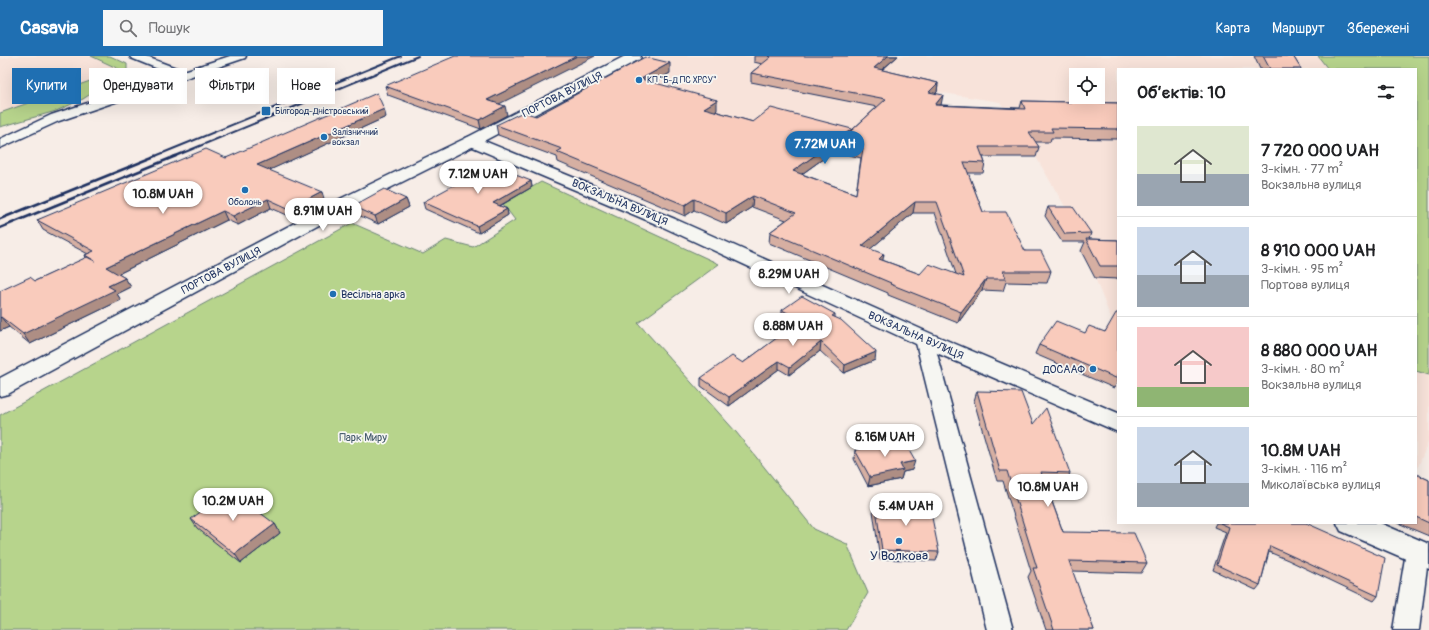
<!DOCTYPE html>
<html lang="uk">
<meta charset="utf-8">
<style>
body{margin:0;font-family:Pangolin,sans-serif;background:#f6f6f6;color:#202124;height:100vh;display:flex;flex-direction:column;font-size:15px;white-space:nowrap}
*{box-sizing:border-box;margin:0}
p{font-size:13px;color:#757577}
.icon{flex:none;width:22px;height:22px;fill:none;stroke:currentColor;stroke-width:2;stroke-linecap:round;stroke-linejoin:round}
.map{position:relative;flex:1;overflow:hidden}
.details{position:absolute;left:1117px;top:12px;width:300px;height:456px;display:flex;flex-direction:column;background:#fff;border-radius:0px;box-shadow:0 4px 16px #0002}
.details>*{flex:none}
.guide{position:absolute;left:12px;top:12px;width:380px;height:36px;display:flex;gap:8px}
.fabs{position:absolute;left:1069px;top:12px;display:grid;gap:8px}
.fabs a{display:grid;place-items:center;width:36px;height:36px;border-radius:0px;background:#fff;box-shadow:0 4px 16px #0002;font-size:20px}
.price{position:absolute;translate:-50% -34px;padding:0 9px;border-radius:14px;background:#fff;color:#222;font-size:13px;line-height:26px;filter:drop-shadow(0 1px 2px #0008)}
.price::after{content:'';position:absolute;left:50%;top:24px;width:12px;height:9px;margin-left:-6px;background:inherit;clip-path:polygon(0 0,100% 0,50% 100%)}
.price.on{background:#1f6fb2;color:#fff}
ul{padding:0;list-style:none}
li{display:flex;align-items:center;gap:12px;height:100px;padding:0 20px}
li+li{border-top:1px solid #e0e0e0}
li span{display:grid;place-items:center;flex:none;width:112px;height:80px;border-radius:0px;color:#555}
li>.icon{margin-inline-start:auto}
span .icon{width:48px;height:48px;fill:#fffc;stroke-width:1}
li b{font-size:17px}
h2{display:flex;justify-content:space-between;align-items:center;height:48px;padding:0 20px;font-size:17px}
.pill{padding:0 14px;border-radius:0px;background:#fff;box-shadow:0 4px 16px #0002;font-size:14px;line-height:36px}
.pill.on{background:#1f6fb2;color:#fff}
header{display:flex;align-items:center;gap:24px;box-sizing:border-box;height:56px;padding:0 20px;background:#1f6fb2;color:#fff}
header strong{font-size:19px}
nav{display:flex;gap:22px;margin-inline-start:auto;font-size:14px}
.search{width:280px;height:36px;background:#f6f6f6;display:flex;align-items:center;gap:10px;box-sizing:border-box;padding:0 14px;border-radius:0px;color:#757577;font-size:15px}
.map>svg:first-child{display:block}
.built{fill:#f8e3da;fill-rule:evenodd}
.green{fill:#b7d48c;stroke:#698275}
.lines{fill:none;stroke-linecap:round;stroke-linejoin:round}
.minor-casing{stroke:#1b2f5e;stroke-width:3}
.tertiary-casing{stroke:#1b2f5e;stroke-width:3}
.secondary-casing{stroke:#1b2f5e;stroke-width:3}
.minor{fill:#f6f6f2;fill-rule:evenodd}
.tertiary{fill:#f6f6f2;fill-rule:evenodd}
.secondary{fill:#f6f6f2;fill-rule:evenodd}
.rail-far1{stroke:#1b2f5e;stroke-width:2}
.rail{stroke:#1b2f5e;stroke-width:2.5}
.wall{fill:#d6afa2;stroke:#1b2f5e;fill-rule:evenodd}
.shaded-wall{fill:#ae8e84;stroke:#1b2f5e}
.building{fill:#f9cbbc;stroke:#1b2f5e;fill-rule:evenodd}
.poi-dot{fill:#1f6fb2;stroke:#f6f6f2;stroke-width:1.5}
.labels{text-anchor:middle;stroke-width:3.5;stroke-linejoin:round;paint-order:stroke}
.far-poi-label{font-size:9px;fill:#1b2f5e;stroke:#f6f6f2;text-anchor:start}
.street-label{font-size:11px;fill:#1b2f5e;stroke:#f6f6f2}
.poi-label{font-size:11px;fill:#1b2f5e;stroke:#f6f6f2;text-anchor:start}
.park-label{font-size:11px;fill:#42586a;stroke:#f6f6f2}
.near-poi-label{font-size:13px;fill:#1b2f5e;stroke:#f6f6f2}
</style>
<header>
<strong>Casavia</strong>
<div class="search"><svg class="icon" aria-label="search" viewBox="0 0 24 24"><circle cx="10" cy="10" r="6"/><path d="M15 15l6 6"/></svg>Пошук</div>
<nav><a>Карта</a><a>Маршрут</a><a>Збережені</a></nav>
</header>
<div class="map">
<svg width="1429" height="574" viewBox="0 0 1429 574">
<rect width="100%" height="100%" fill="#f7ede7"/>
<filter id="ink" filterUnits="userSpaceOnUse"><feTurbulence type="fractalNoise" baseFrequency=".025" numOctaves="2"/><feDisplacementMap in="SourceGraphic" scale="8" xChannelSelector="R" yChannelSelector="G"/><feConvolveMatrix kernelMatrix="1 2 1 2 8 2 1 2 1" color-interpolation-filters="sRGB"/></filter>
<g filter="url(#ink)">
<path class="built" d="M12,0H91L121,14L0,57V2L3,3Z
M652,0H1318L1328,13H1118V266L1112,265L1095,222L1081,195L1096,196L1070,159L1036,101L1000,46L937,36L928,45L882,108L597,30ZM1076,19H1098V41H1076Z
M1416,315L1429,319V384L1418,411L1416,410Z"/>
<path class="green" d="M91,0H110L127,8V14L83,43L56,55L0,71V57L121,14Z
M1318,0H1429V319L1416,315V13H1328Z
M150,16L158,19V25L126,35L119,32L138,18Z
M541,126L719,208L638,267L736,376L814,473L847,488L868,537L846,574H0V359L352,167L423,198L446,184L473,191L515,164L503,148Z"/>
<g class="lines">
<defs>
<path id="minor" d="M130,0H144L184,15L230,0H246L245,2L59,65L0,92V83L51,59L173,19L131,2Z
M924,277L930,279L933,283L1013,574H987L915,283L918,279Z
M1418,486L1426,489L1429,495L1419,574H1393L1406,496L1410,489Z"/>
<path id="tertiary" d="M472,80L675,163L932,278L1118,357V376L916,288L663,171L466,88L464,85L466,82Z
M1337,467H1380L1429,488V513L1341,475Z"/>
<path id="secondary" d="M625,0H641L640,3L478,88L354,150L8,338L0,340V322L342,142L466,82Z"/>
</defs>
<use href="#minor" class="minor-casing"/>
<use href="#tertiary" class="tertiary-casing"/>
<use href="#secondary" class="secondary-casing"/>
<use href="#minor" class="minor"/>
<use href="#tertiary" class="tertiary"/>
<use href="#secondary" class="secondary"/>
<path class="rail-far1" d="M153,101L401,0
M173,101L418,0"/>
<path class="rail" d="M0,163L156,100
M0,172L176,100"/>
</g>
<path class="wall" d="M754,0H898L882,14L938,27L937,36L935,37L941,49L1020,52L1022,45L1118,47V83L1051,82L1050,86H1035L1039,91L1036,101H983L985,107L983,117H968L983,156L1025,195L1051,215L1047,227L1006,226L1003,235L982,234L958,267L888,239V237L769,187L770,176L786,164L752,151L726,168L694,154L685,160L558,106L557,101L498,79L496,69L536,60L670,17L653,26L717,54L714,55L753,66L852,74L877,51L751,26V17L762,8L754,6ZM838,92V96L861,102L856,138L802,118ZM913,157H935L956,218H920L882,204L870,193Z
M1254,0H1293L1301,13H1260Z
M385,30L499,48L507,59L481,73L388,39Z
M386,61L269,114L325,146L294,162L271,152L238,169L227,164L118,218L125,222L131,231L117,238L121,244L30,288L9,271L0,275V235L35,225L86,202L85,199L88,198L43,174L37,164L226,102Z
M531,125L532,131L500,150L507,153L508,159L479,177L425,153L423,146Z
M406,143L409,151L378,168L356,158L353,150Z
M1048,151L1091,177L1089,183L1118,184V223L1095,222L1081,195L1085,186H1062L1045,160Z
M782,254L835,258V261L875,304L844,317L820,295L789,319L779,313L729,350L701,330V322L743,307L795,269L782,262Z
M1118,257V325L1114,332L1035,298L1039,289L1085,277L1105,276Z
M977,335L1033,368L1070,417L1066,427L1045,426L1063,476L1147,507L1141,517L1072,515L1094,574H1046L1028,521L1031,515L1003,425H997L974,345Z
M855,394L912,414L903,416L901,423L868,430L854,403Z
M1416,418L1429,424V480L1398,467H1416Z
M875,446L939,496L936,505L880,503L873,455Z
M191,463L275,468L280,477L241,507L197,472Z
M1216,467H1306L1378,540L1374,545L1288,504L1269,496L1260,529L1256,534L1213,514L1226,476L1214,471Z"/>
<path class="shaded-wall" d="M577,0H595L489,53L487,44Z
M888,0H898L873,21L874,12Z
M670,7V17L642,33L641,23Z
M938,27L937,36L927,46L929,36Z
M943,39L941,49H935Z
M717,44V54L704,62V52Z
M505,50L507,59L481,73L479,64Z
M384,53L386,61L261,118L257,109Z
M852,73L851,83L839,86L838,92L792,125L793,115Z
M531,125L532,131L494,153L493,147Z
M322,136L325,146L294,162L290,153Z
M753,140L752,151L726,168V157Z
M268,143L271,152L238,169L233,160Z
M406,143L409,151L378,168L375,160Z
M694,143V154L685,160V149Z
M915,146L913,157L861,201L862,190Z
M507,153L508,159L479,177L477,170Z
M223,155L227,164L112,221L106,211Z
M884,198L882,209L879,203Z
M125,222L131,231L117,238L121,244L30,288L23,278L108,230Z
M986,223L982,234L958,267L961,256Z
M1,261L9,271L0,275V262Z
M821,286L820,295L789,319L790,311Z
M876,296L875,304L844,317L845,309Z
M779,305V313L729,350V341Z
M915,405L912,414L903,416L901,423L868,430L870,421L900,408Z
M275,468L280,477L241,507L235,498Z"/>
<path class="building" d="M455,0H577L487,44L505,50L479,64L385,30Z
M768,0H888L874,12L938,27L929,36L943,39L935,49L1025,53L1022,45L1118,47V73L1051,72L1053,76H1029L1039,91H979L985,107L964,106L983,156H1006L1025,195H1041L1051,215H1003L1006,223H986L961,256L890,228L891,227L770,176L796,157L753,140L726,157L694,143L685,149L557,96L562,93L496,69L523,56L536,60L645,1L670,7L641,23L717,44L704,52L753,66L771,52L852,73L793,115L856,138L863,92L839,86L886,43L751,17L771,1ZM915,146H937L964,221L929,208L920,218L879,203L884,198L862,190Z
M1263,0H1293L1301,13H1270Z
M377,37L384,53L257,109L322,136L290,153L268,143L233,160L223,155L106,211L125,222L108,230L115,234L23,278L1,261L0,262V235L30,221L35,225L87,201L95,205L85,199L94,195L37,164L206,93L226,102Z
M493,110L531,125L493,147L507,153L477,170L423,146L456,128Z
M384,133L406,143L375,160L353,150Z
M1048,151H1073L1091,177L1065,178Z
M1086,183L1118,184V210H1100Z
M802,240L835,258L832,260L841,264L876,296L845,309L821,286L790,311L779,305L729,341L701,322L732,300L743,307L801,264L782,254Z
M1116,257H1118V323L1039,289L1056,265L1085,277L1089,270L1105,276Z
M977,335L1021,336L1033,368L1046,352L1070,417L1041,416L1063,476L1134,477L1147,507L1069,505L1094,574H1054L1033,512H1037L1007,415H1000Z
M903,384L915,405L900,408L903,414L870,421L855,394Z
M1416,418L1429,424V467L1416,461Z
M230,434L275,468L235,498L191,463Z
M875,446L929,447L939,496L882,494Z
M1220,467H1306L1385,502L1378,540L1292,500L1270,490L1260,529L1217,509L1229,471Z"/>
</g>
<g class="poi-dot">
<circle cx="639" cy="24" r="4"/>
<rect x="261" y="50" width="10" height="10" rx="2"/>
<circle cx="324" cy="81" r="4"/>
<circle cx="245" cy="134" r="4"/>
<circle cx="333" cy="238" r="4"/>
<circle cx="1093" cy="313" r="4"/>
<circle cx="899" cy="485" r="4"/>
</g>
<g class="labels">
<g class="far-poi-label">
<text x="647" y="27">КП "Б-Д ПС ХРСУ"</text>
<text x="275" y="58">Білгород-Дністровський</text>
<text x="332" y="79">Залізничний<tspan x="332" dy="10">вокзал</tspan></text>
<text x="245" y="149" text-anchor="middle">Оболонь</text>
</g>
<g class="street-label">
<text transform="translate(562 38) rotate(-27)" y="4">ПОРТОВА ВУЛИЦЯ</text>
<text transform="translate(620 146) rotate(23)" y="4">ВОКЗАЛЬНА ВУЛИЦЯ</text>
<text transform="translate(221 214) rotate(-28)" y="4">ПОРТОВА ВУЛИЦЯ</text>
<text transform="translate(916 279) rotate(24)" y="4">ВОКЗАЛЬНА ВУЛИЦЯ</text>
</g>
<g class="poi-label">
<text x="341" y="242">Весільна арка</text>
<text x="1085" y="317" text-anchor="end">ДОСААФ</text>
</g>
<g class="park-label">
<text x="363" y="385">Парк Миру</text>
</g>
<g class="near-poi-label">
<text x="899" y="504">У Волкова</text>
</g>
</g>
</svg>
<div class="fabs">
<a><svg class="icon" aria-label="locate" viewBox="0 0 24 24"><circle cx="12" cy="12" r="6"/><path d="M12 2v4M12 18v4M2 12h4M18 12h4"/></svg></a>
</div>
<b class="price on" style="left:825px;top:109px">7.72M UAH</b>
<b class="price" style="left:478px;top:139px">7.12M UAH</b>
<b class="price" style="left:163px;top:159px">10.8M UAH</b>
<b class="price" style="left:323px;top:176px">8.91M UAH</b>
<b class="price" style="left:789px;top:239px">8.29M UAH</b>
<b class="price" style="left:793px;top:291px">8.88M UAH</b>
<b class="price" style="left:885px;top:402px">8.16M UAH</b>
<b class="price" style="left:1048px;top:452px">10.8M UAH</b>
<b class="price" style="left:233px;top:466px">10.2M UAH</b>
<b class="price" style="left:906px;top:471px">5.4M UAH</b>
<div class="guide">
<a class="pill on">Купити</a>
<a class="pill">Орендувати</a>
<a class="pill">Фільтри</a>
<a class="pill">Нове</a>
</div>
<section class="details">
<h2>Об’єктів: 10<svg class="icon" aria-label="filters" viewBox="0 0 24 24"><path d="M4 7h16M4 17h16"/><circle cx="9" cy="7" r="2"/><circle cx="15" cy="17" r="2"/></svg></h2>
<ul>
<li><span style="background:linear-gradient(#dfe7d0 60%,#9aa5b1 0)"><svg class="icon" aria-label="home" viewBox="0 0 24 24"><path d="M3 11l9-7 9 7M6 9v11h12V9"/></svg></span><div><b>7 720 000 UAH</b><p>3-кімн. · 77 m²</p><p>Вокзальна вулиця</p></div></li>
<li><span style="background:linear-gradient(#c9d6e8 60%,#9aa5b1 0)"><svg class="icon" aria-label="home" viewBox="0 0 24 24"><path d="M3 11l9-7 9 7M6 9v11h12V9"/></svg></span><div><b>8 910 000 UAH</b><p>3-кімн. · 95 m²</p><p>Портова вулиця</p></div></li>
<li><span style="background:linear-gradient(#f6c9c9 75%,#8fb573 0)"><svg class="icon" aria-label="home" viewBox="0 0 24 24"><path d="M3 11l9-7 9 7M6 9v11h12V9"/></svg></span><div><b>8 880 000 UAH</b><p>3-кімн. · 80 m²</p><p>Вокзальна вулиця</p></div></li>
<li><span style="background:linear-gradient(#c9d6e8 70%,#9aa5b1 0)"><svg class="icon" aria-label="home" viewBox="0 0 24 24"><path d="M3 11l9-7 9 7M6 9v11h12V9"/></svg></span><div><b>10.8M UAH</b><p>3-кімн. · 116 m²</p><p>Миколаївська вулиця</p></div></li>
</ul>
</section>
</div>
